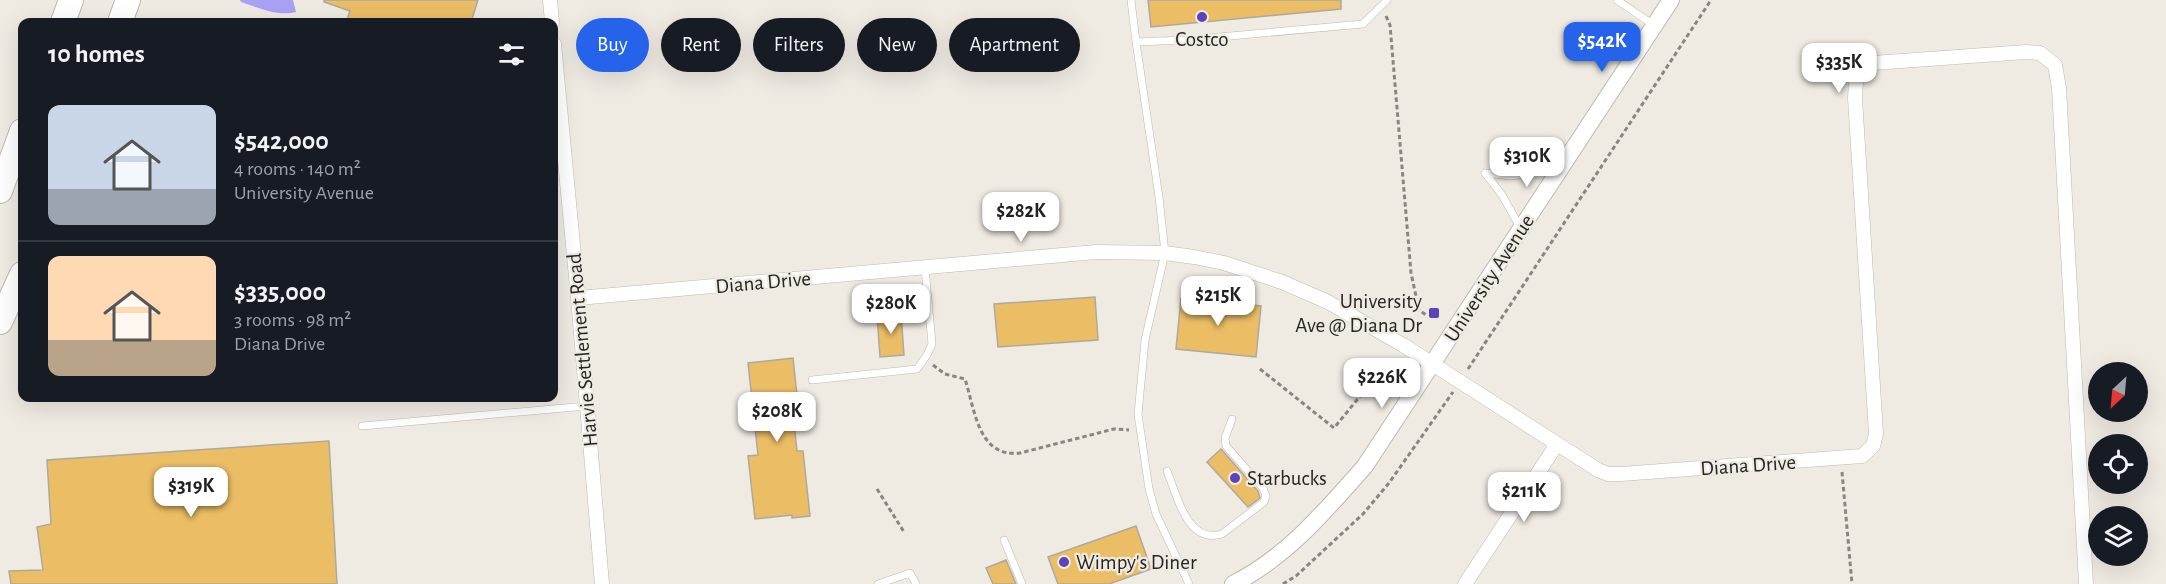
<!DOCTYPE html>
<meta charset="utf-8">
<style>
body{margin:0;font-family:"Alegreya Sans",sans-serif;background:#242831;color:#f1f3f6;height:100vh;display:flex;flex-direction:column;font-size:22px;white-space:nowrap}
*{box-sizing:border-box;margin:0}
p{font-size:20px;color:#9ea1a6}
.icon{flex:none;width:33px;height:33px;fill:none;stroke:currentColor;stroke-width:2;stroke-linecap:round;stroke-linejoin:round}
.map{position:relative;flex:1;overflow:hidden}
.sheet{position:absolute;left:18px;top:18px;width:540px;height:384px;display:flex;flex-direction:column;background:#171b24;border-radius:12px;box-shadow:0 6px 24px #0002}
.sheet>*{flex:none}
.banner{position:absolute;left:576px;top:18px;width:570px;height:54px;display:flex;gap:12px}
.needle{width:39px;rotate:206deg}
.controls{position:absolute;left:2088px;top:362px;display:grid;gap:12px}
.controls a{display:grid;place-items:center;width:60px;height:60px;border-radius:50%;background:#171b24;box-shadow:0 6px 24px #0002;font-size:30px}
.price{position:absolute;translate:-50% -51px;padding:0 14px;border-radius:12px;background:#fff;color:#222;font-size:20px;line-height:39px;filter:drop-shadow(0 2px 3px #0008)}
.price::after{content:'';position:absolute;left:50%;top:36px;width:18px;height:14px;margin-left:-9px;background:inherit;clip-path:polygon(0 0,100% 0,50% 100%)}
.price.selected{background:#2563eb;color:#fff}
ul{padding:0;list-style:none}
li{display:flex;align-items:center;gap:18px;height:150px;padding:0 30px}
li+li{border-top:2px solid #363941}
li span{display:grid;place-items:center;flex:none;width:168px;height:120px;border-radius:12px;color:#555}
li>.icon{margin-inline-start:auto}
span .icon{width:72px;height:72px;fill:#fffc;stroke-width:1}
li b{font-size:26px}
h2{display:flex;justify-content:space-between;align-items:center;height:72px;padding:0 30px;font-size:26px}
.pill{padding:0 21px;border-radius:27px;background:#171b24;box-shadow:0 6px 24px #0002;font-size:21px;line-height:54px}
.pill.selected{background:#2563eb;color:#fff}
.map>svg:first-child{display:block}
.water{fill:#a9a1f4}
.building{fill:#ebbd65;stroke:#ada9a1;stroke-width:1.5}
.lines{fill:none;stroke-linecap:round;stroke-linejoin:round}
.service-casing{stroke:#bdb9b1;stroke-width:8}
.minor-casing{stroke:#bdb9b1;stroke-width:15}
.tertiary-casing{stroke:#bdb9b1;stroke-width:18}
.motorway-casing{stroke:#bdb9b1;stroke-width:26}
.path{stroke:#898680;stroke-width:3;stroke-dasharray:4.5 3;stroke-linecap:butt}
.service{stroke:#fff;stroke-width:7}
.minor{stroke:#fff;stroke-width:14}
.tertiary{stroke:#fff;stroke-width:16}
.motorway{stroke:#fff;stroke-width:24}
.poi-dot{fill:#5d42ba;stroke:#efeae2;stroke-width:2}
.labels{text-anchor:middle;stroke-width:4.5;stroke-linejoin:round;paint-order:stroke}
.poi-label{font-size:21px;fill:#262522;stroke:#efeae2;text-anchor:start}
.street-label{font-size:21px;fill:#262522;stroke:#efeae2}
</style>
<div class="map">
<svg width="2166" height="584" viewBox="0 0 2166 584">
<rect width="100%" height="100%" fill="#efeae2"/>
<path class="water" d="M240,0H293L296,12C278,17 257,7 241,2Z"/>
<path class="building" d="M324,0H478L471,22H346L350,11L324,2Z
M1148,0H1341V9L1151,27Z
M1095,297L1098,340L998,347L994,304Z
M1181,298L1261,306L1256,357L1176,349Z
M901,313L904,355L880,357L877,315Z
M793,358L800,423H794L797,451H803L810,516L792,518V515L755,519L748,456L758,455L748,363Z
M329,441L337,584H11L9,571L43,570L37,527L51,524L47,460Z
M1221,449L1258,491L1260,498L1248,507L1207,462Z
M1136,526L1151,569L1109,584H1058L1048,557Z
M1006,560L1016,584H993L986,568Z"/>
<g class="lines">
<defs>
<path id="service" d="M1131,0L1136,42
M1617,0L1655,26
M1485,173L1511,176L1526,174L1559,165
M1485,173L1502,195L1521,229
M812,380L917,369L927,355L932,344L925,268
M362,426L587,406
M1167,471C1177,495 1187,545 1222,534L1264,502L1266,496L1263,488L1226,446L1225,438L1232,419
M1004,540L1022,584
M878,584L910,573L916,584
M1189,584L1156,514L1149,489L1138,414L1145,340L1165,253L1159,197L1136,42L1185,40L1363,24L1387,0"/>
<path id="minor" d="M550,0L552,22
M554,44L578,298L602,584
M578,298L1096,252L1165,253L1194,257L1224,263L1282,282L1328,302L1403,345L1598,470L1608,474H1621L1862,456L1873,446L1876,434L1855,98L1856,81L1861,68L1873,63L2026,52L2040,53L2055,65L2059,88L2086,584
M1465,584L1557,444"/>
<path id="tertiary" d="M1233,584C1287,557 1326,510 1365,466L1671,0"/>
<path id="motorway" d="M63,22L71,0
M120,22L128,0
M0,191L22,131
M0,322L22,274"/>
</defs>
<use href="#service" class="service-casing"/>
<use href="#minor" class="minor-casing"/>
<use href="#tertiary" class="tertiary-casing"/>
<use href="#motorway" class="motorway-casing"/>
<path class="path" d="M1386,16L1390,25L1411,273L1419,310L1429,317
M933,365L945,374L965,379C975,410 978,458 1020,453L1114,429L1129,430
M1260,369L1334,428L1379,373L1385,371L1392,373
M1468,369L1711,0
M1842,472L1852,584
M877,489L904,532
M1283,584L1296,576L1363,514L1389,483L1453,392"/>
<use href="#service" class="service"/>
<use href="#minor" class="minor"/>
<use href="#tertiary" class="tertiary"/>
<use href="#motorway" class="motorway"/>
</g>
<g class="poi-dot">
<circle cx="1202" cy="17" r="6"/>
<rect x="1428" y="307" width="12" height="12" rx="3"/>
<circle cx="1235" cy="478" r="6"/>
<circle cx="1064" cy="562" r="6"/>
</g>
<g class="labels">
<g class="poi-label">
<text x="1202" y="46" text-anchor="middle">Costco</text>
<text x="1422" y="308" text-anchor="end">University<tspan x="1422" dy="24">Ave @ Diana Dr</tspan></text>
<text x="1247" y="485">Starbucks</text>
<text x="1076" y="569">Wimpy's Diner</text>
</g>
<g class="street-label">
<text transform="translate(1489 278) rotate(-57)" y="7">University Avenue</text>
<text transform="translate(763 282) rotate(-5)" y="7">Diana Drive</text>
<text transform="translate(582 350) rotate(-95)" y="7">Harvie Settlement Road</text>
<text transform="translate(1748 465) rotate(-4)" y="7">Diana Drive</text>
</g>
</g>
</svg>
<div class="controls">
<a><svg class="needle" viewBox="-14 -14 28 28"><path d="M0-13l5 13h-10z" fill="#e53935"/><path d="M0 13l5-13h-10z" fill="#9ea1a6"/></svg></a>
<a><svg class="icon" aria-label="locate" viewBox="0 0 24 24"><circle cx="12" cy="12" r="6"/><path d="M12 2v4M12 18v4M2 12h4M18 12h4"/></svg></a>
<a><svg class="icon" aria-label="layers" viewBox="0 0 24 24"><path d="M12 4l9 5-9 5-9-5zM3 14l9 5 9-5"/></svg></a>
</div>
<b class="price selected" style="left:1602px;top:73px">$542K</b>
<b class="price" style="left:1839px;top:94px">$335K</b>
<b class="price" style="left:1527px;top:188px">$310K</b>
<b class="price" style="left:1021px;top:243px">$282K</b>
<b class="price" style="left:1218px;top:327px">$215K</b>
<b class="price" style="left:891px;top:335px">$280K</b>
<b class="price" style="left:1382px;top:409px">$226K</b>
<b class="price" style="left:777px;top:443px">$208K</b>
<b class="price" style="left:191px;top:518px">$319K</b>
<b class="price" style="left:1524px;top:523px">$211K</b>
<div class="banner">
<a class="pill selected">Buy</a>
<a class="pill">Rent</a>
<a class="pill">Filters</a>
<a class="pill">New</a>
<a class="pill">Apartment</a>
</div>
<section class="sheet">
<h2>10 homes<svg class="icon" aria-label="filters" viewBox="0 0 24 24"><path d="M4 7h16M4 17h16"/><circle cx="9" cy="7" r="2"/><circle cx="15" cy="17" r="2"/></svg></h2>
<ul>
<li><span style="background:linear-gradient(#c9d6e8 70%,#9aa5b1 0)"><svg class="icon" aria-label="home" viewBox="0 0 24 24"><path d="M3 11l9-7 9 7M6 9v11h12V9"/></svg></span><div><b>$542,000</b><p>4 rooms · 140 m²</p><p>University Avenue</p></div></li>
<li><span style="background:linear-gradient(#ffd9b3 70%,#b9a48a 0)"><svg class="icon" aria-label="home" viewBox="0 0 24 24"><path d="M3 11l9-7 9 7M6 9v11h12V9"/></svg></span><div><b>$335,000</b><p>3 rooms · 98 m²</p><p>Diana Drive</p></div></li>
</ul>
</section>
</div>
